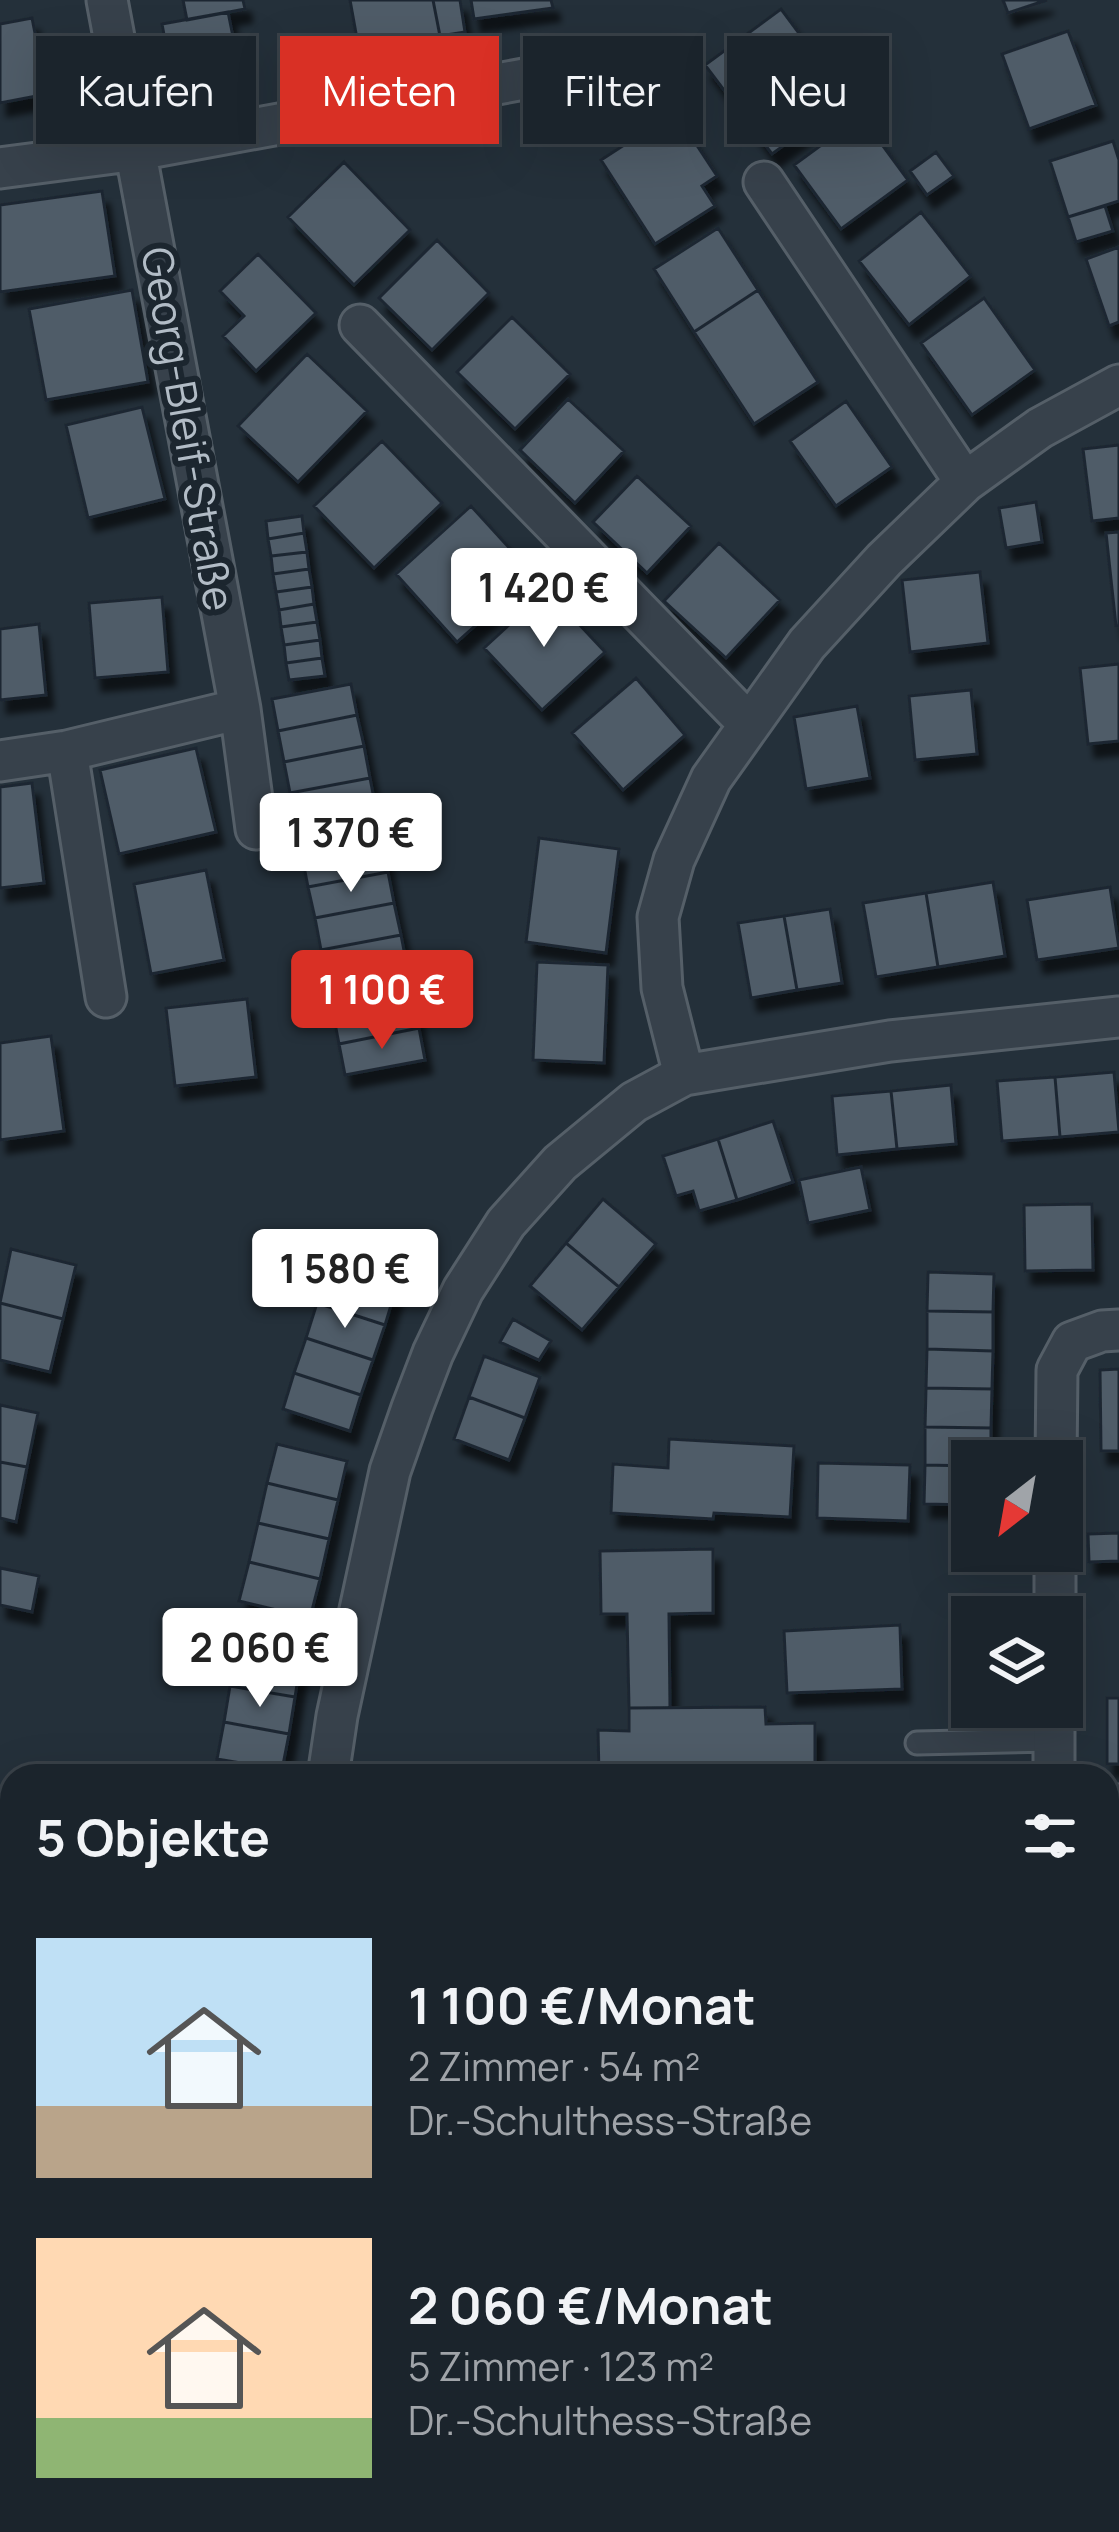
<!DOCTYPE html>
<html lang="de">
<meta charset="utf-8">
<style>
body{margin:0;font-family:Manrope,sans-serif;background:#242c34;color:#f1f3f6;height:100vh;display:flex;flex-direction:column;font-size:45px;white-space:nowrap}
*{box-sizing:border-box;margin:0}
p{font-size:39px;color:#a0a4a9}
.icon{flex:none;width:66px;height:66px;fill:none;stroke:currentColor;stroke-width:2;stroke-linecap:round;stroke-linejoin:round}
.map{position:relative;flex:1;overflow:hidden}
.sheet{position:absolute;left:0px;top:1764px;width:1119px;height:768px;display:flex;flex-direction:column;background:#1b242c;border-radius:36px 36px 0 0;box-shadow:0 12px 48px #0002,0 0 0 3px #394148}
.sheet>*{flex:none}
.banner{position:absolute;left:36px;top:36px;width:1047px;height:108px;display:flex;gap:24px}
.needle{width:78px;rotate:211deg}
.fabs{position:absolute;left:951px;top:1440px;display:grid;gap:24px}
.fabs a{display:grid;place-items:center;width:132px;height:132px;border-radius:0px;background:#1b242c;box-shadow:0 12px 48px #0002,0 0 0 3px #394148;font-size:60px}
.price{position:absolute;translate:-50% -102px;padding:0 27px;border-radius:12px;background:#fff;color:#222;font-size:39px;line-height:78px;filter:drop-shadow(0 3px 6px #0008)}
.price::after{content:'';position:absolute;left:50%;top:72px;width:36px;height:27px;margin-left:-18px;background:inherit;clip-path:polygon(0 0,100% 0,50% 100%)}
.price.on{background:#d93025;color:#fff}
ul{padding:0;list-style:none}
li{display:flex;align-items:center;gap:36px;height:300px;padding:0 36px}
li span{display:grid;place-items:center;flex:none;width:336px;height:240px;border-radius:0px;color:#555}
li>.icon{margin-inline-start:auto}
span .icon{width:144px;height:144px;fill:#fffc;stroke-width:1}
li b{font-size:51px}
h2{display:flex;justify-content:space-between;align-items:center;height:144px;padding:0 36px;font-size:51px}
.chip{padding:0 42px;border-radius:0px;background:#1b242c;box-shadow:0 12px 48px #0002,0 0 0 3px #394148;font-size:42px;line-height:108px}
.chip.on{background:#d93025;color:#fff}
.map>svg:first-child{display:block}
.building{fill:#4f5b68;stroke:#1e2831;stroke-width:3;filter:url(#shadow)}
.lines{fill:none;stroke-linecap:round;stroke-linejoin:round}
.service-casing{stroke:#555f68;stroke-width:27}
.minor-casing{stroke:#555f68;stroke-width:45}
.service{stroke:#37414b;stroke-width:21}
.minor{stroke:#37414b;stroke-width:39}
.labels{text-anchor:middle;stroke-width:12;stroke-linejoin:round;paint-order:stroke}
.street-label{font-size:42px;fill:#b2bcc6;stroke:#1c262f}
</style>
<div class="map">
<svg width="1119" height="2532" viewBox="0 0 1119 2532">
<defs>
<filter id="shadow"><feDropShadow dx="7" dy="13" stdDeviation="3" flood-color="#0009"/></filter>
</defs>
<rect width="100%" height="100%" fill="#24303a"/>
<path class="building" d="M183,0H243L245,9L187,20Z
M350,0H433L440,36L359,50Z
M433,0H460L465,32L440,36Z
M471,0H551L553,8L474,19Z
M1003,0H1047L1008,13Z
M781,9L848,99L772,154L705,65Z
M228,12L241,76L174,89L162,24Z
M32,18L47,94L0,103V24Z
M1068,31L1096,105L1029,129L1002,54Z
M675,112L717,176L702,186L715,206L655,244L601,160Z
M861,116L908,180L841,229L794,165Z
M1113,141L1119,160V201L1068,217L1050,161Z
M936,152L954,176L927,195L910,171Z
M344,162L410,230L354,285L288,217Z
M102,191L115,276L0,292V205Z
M1105,206L1113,231L1076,242L1068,217Z
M921,212L971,276L909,325L859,261Z
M718,228L758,290L694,332L654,269Z
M437,240L489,293L432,350L379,298Z
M1119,247V322L1109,326L1086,259Z
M258,254L316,313L256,371L223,336L244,316L220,291Z
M132,290L148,382L46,400L29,309Z
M758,290L818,382L754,424L694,332Z
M984,298L1035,370L972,415L921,343Z
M512,317L570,374L515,429L457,372Z
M307,354L367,411L298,482L238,426Z
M568,399L624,451L575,503L520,450Z
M846,401L892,467L836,506L790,441Z
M142,407L165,499L88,518L66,425Z
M382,441L442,503L374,568L314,506Z
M1119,445V518L1092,521L1083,449Z
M637,476L691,526L647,573L593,522Z
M1036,502L1042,542L1006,548L999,508Z
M471,506L533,574L457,642L396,574Z
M302,516L304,533L268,539L266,521Z
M1119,532V626H1116L1106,533Z
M304,533L307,552L271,556L268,539Z
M719,543L780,600L726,658L664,601Z
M307,552L309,569L273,574L271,556Z
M309,569L312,587L276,592L273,574Z
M980,572L988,643L910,652L902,580Z
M312,587L314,604L279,610L276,592Z
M547,590L605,652L542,710L484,648Z
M162,597L168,672L95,678L89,603Z
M314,604L317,622L281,627L279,610Z
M317,622L320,640L284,645L281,627Z
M39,624L46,695L0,700V629Z
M320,640L322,658L286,663L284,645Z
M322,658L325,676L289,680L286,663Z
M1119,664V741L1088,744L1080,668Z
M636,678L685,735L623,790L572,733Z
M351,684L357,715L278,731L272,699Z
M971,690L977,754L915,760L909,696Z
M857,706L870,778L806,789L794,717Z
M357,715L364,746L284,762L278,731Z
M364,746L370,778L290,793L284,762Z
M196,748L216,832L119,854L100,770Z
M370,778L376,809L296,824L290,793Z
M32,783L44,883L0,888V787Z
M376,809L382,840L302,856L296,824Z
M539,838L619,849L606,953L526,942Z
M382,840L388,872L308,887L302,856Z
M206,870L224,960L151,974L134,884Z
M388,872L394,903L315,918L308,887Z
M993,882L1005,956L938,967L926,893Z
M1110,887L1119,948L1037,960L1027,900Z
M926,893L938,967L876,977L863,903Z
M394,903L401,935L321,950L315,918Z
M830,909L842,983L797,990L784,916Z
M784,916L797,990L751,998L738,923Z
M401,935L407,966L327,981L321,950Z
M537,962L608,965L604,1063L533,1060Z
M407,966L413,997L333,1013L327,981Z
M413,997L419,1028L339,1044L333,1013Z
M247,999L256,1077L175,1086L166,1008Z
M419,1028L425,1060L345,1075L339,1044Z
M51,1036L64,1131L0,1140V1043Z
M1114,1072L1119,1132L1060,1137L1055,1077Z
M1055,1077L1060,1137L1002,1141L997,1081Z
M951,1085L956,1144L897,1149L891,1091Z
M891,1091L897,1149L837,1155L832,1096Z
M773,1121L793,1182L737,1200L718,1139Z
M718,1139L737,1200L699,1211L693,1191L676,1196L663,1156Z
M861,1167L870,1210L808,1223L799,1180Z
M603,1199L656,1244L619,1287L566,1243Z
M1092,1204L1093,1270L1025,1271L1024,1205Z
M566,1243L619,1287L582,1330L530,1286Z
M11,1249L76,1265L63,1319L0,1303Z
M329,1267L396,1289L385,1325L317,1303Z
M928,1272L994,1274L993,1312L927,1311Z
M0,1303L63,1319L50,1372L0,1360Z
M317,1303L385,1325L373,1360L306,1338Z
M927,1311L993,1312V1351L927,1349Z
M513,1319L551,1341L539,1360L500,1342Z
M306,1338L373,1360L361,1395L294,1373Z
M927,1349L993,1351L992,1389L926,1388Z
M484,1356L540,1377L525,1418L469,1397Z
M1119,1369V1451H1101L1100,1370Z
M294,1373L361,1395L350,1431L283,1409Z
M926,1388L992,1389L991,1428L925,1427Z
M469,1397L525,1418L509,1460L454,1439Z
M0,1405L38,1413L27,1467L0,1462Z
M925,1427L991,1428V1461H972V1466L925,1465Z
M669,1439L794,1446L790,1517L714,1513L713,1519L611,1513L613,1464L668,1468Z
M277,1444L347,1461L338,1500L267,1483Z
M0,1462L27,1467L16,1522L0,1518Z
M818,1463L910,1465L908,1521L817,1518Z
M925,1465L972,1466V1505L924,1504Z
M267,1483L338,1500L329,1539L258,1523Z
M258,1523L329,1539L320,1579L249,1562Z
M1119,1533V1561L1089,1562L1088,1534Z
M713,1549V1613L669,1614L670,1708H629L627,1614H601L600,1551Z
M249,1562L320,1579L310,1618L239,1601Z
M0,1568L39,1576L32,1612L0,1605Z
M900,1625L902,1689L787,1693L784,1631Z
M236,1648L301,1660L295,1697L230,1686Z
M230,1686L295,1697L289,1734L224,1722Z
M1107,1698H1119V1764H1107Z
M765,1707L766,1724L815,1723V1776H599L598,1730L629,1731V1708Z
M224,1722L289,1734L282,1770L217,1759Z
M217,1759L282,1770L281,1776H215Z
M1107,1884H1119V1938H1107Z
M4,1963L12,1964V1983L1,1980Z
M1107,2127L1119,2128V2150L1107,2149Z
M93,2520H168L166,2532H91Z
M273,2520H312L305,2532H266Z
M312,2520H328L345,2530L305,2532Z
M780,2520L837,2524L836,2532H779Z"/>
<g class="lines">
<defs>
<path id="service" d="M917,1743L1054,1740
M0,2250L12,2184
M378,2520L398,2532"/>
<path id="minor" d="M107,0L240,709L256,829
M0,168L137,150L617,62
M764,182L965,482
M360,325L748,723
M67,751L106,997
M0,761L67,751L240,709
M684,1075L662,988L658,917L674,860L711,779L807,644L884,560L965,482L1040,428L1119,385
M1056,1461L1057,1370L1072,1342L1102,1331L1119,1330
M1055,1617V1551
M328,1776L337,1716L390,1471L412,1408L433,1353L463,1290L506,1223L560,1163L634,1102L684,1075L890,1041L1119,1017
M1054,1776V1707
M1107,1805H1119
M227,2532L229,2520
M895,2532L896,2520"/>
</defs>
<use href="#service" class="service-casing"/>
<use href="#minor" class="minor-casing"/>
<use href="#service" class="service"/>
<use href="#minor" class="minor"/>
</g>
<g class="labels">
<g class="street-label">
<text transform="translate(188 429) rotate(80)" y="15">Georg-Bleif-Straße</text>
</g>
</g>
</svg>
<div class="fabs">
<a><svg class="needle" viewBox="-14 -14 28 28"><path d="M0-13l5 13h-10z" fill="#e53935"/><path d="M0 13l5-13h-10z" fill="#a0a4a9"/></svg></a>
<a><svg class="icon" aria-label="layers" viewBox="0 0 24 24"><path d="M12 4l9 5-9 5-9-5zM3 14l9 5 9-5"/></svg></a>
</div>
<b class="price" style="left:544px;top:650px">1 420 €</b>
<b class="price" style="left:351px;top:895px">1 370 €</b>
<b class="price on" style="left:382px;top:1052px">1 100 €</b>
<b class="price" style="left:345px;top:1331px">1 580 €</b>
<b class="price" style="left:260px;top:1710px">2 060 €</b>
<div class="banner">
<a class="chip">Kaufen</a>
<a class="chip on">Mieten</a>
<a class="chip">Filter</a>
<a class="chip">Neu</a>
</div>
<section class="sheet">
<h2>5 Objekte<svg class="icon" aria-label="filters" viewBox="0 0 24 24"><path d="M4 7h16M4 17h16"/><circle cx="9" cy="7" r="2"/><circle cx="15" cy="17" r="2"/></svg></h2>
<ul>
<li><span style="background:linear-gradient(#bfe0f5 70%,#b9a48a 0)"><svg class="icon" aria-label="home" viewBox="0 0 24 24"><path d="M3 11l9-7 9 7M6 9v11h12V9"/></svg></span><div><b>1 100 €/Monat</b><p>2 Zimmer · 54 m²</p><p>Dr.-Schulthess-Straße</p></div></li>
<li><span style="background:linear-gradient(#ffd9b3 75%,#8fb573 0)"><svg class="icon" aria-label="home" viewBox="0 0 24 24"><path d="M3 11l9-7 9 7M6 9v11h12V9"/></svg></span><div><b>2 060 €/Monat</b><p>5 Zimmer · 123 m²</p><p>Dr.-Schulthess-Straße</p></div></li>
</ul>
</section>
</div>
